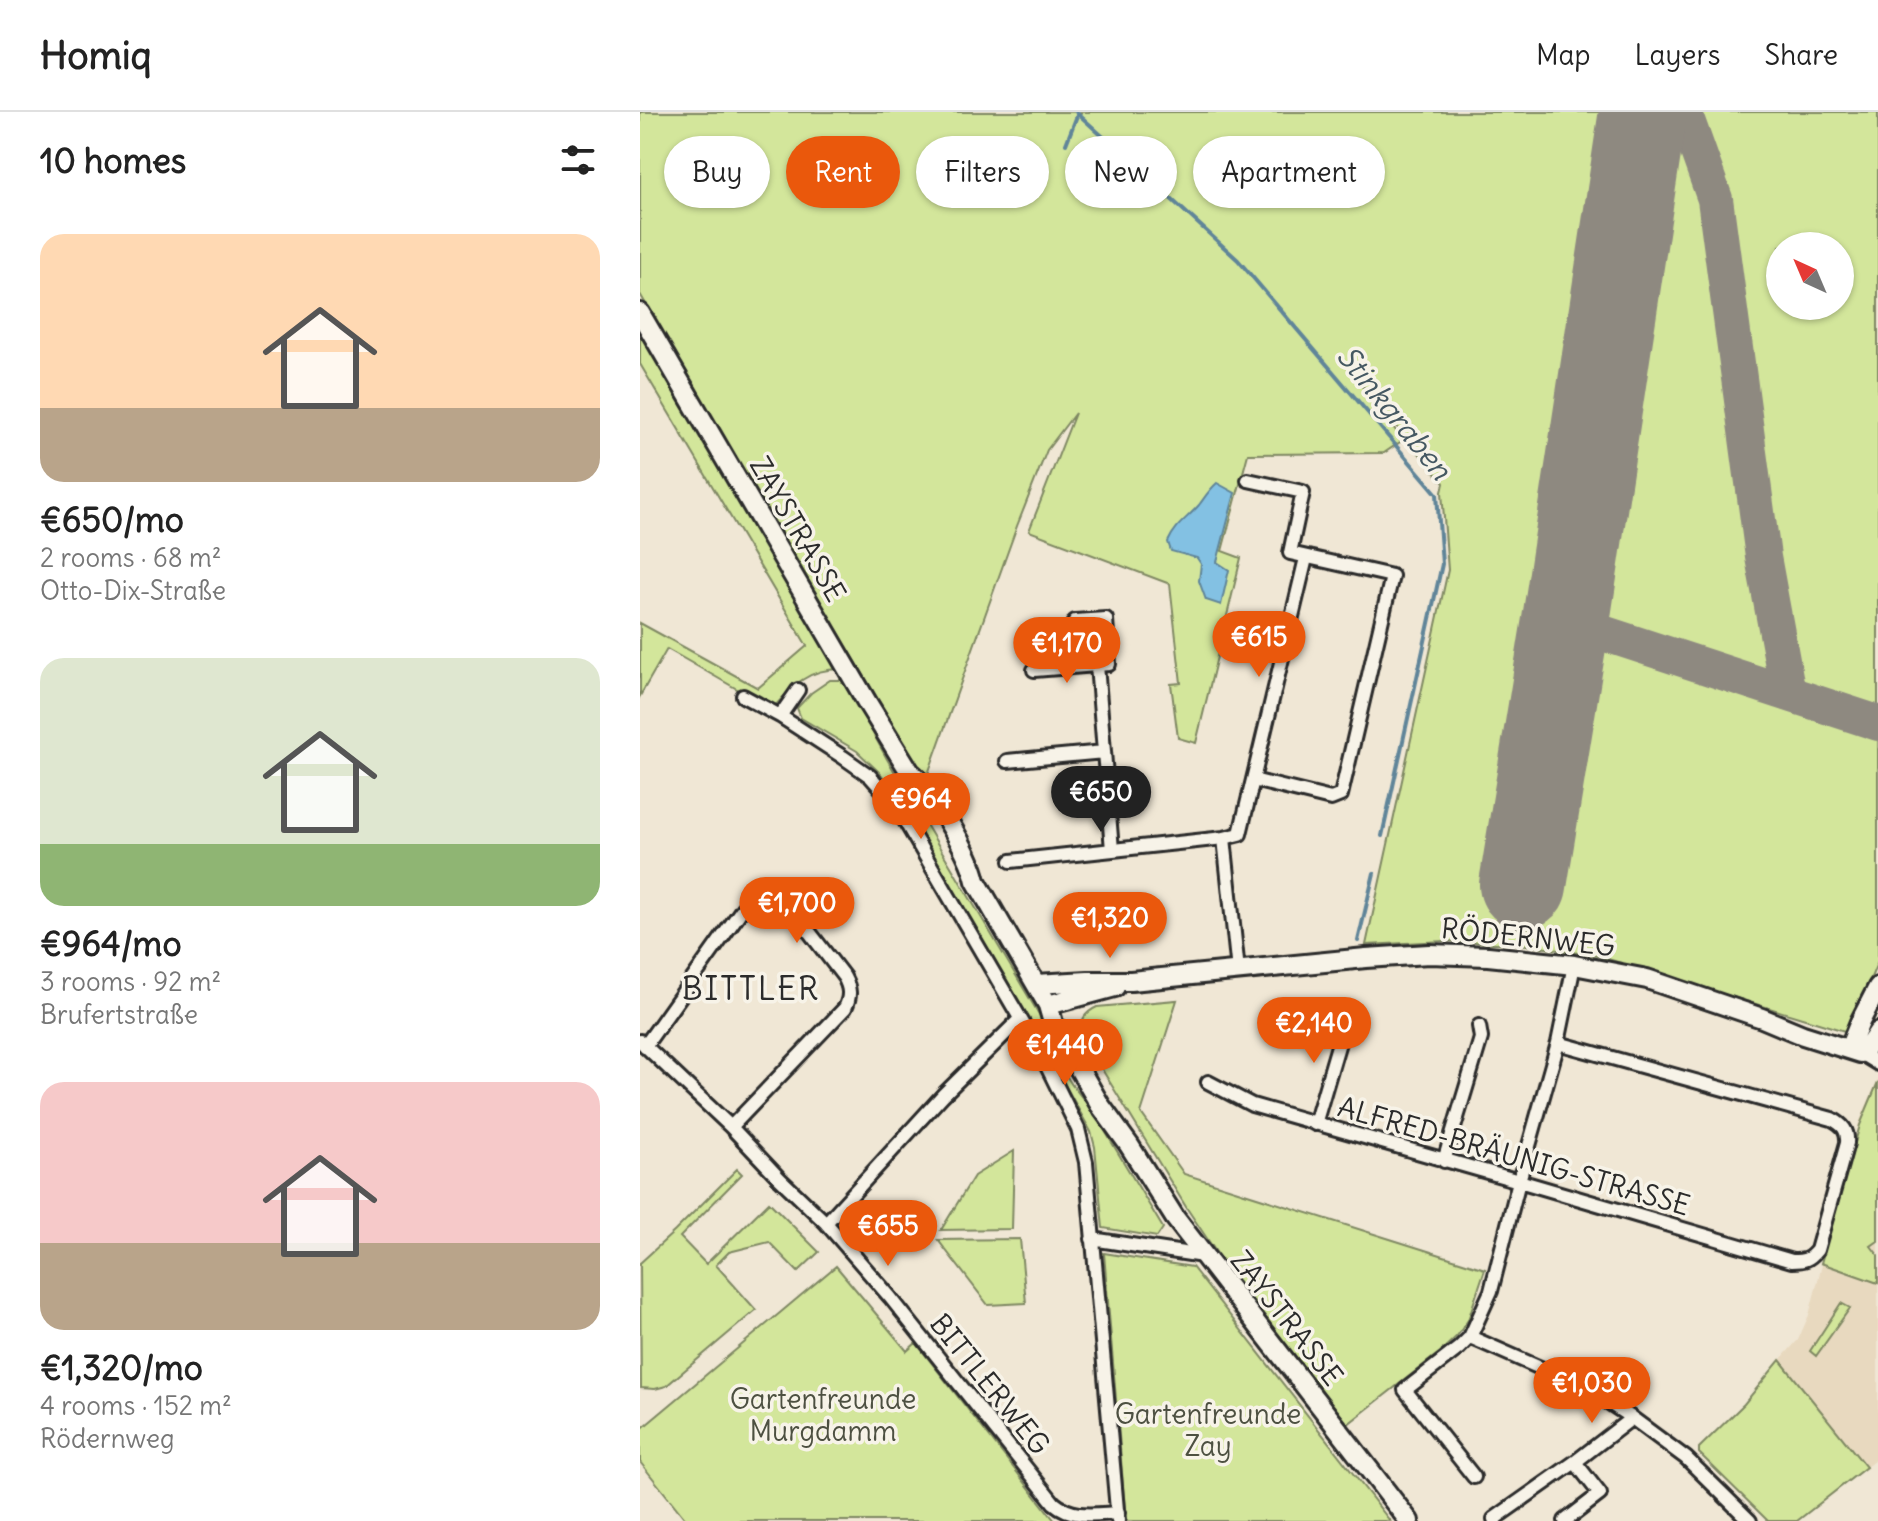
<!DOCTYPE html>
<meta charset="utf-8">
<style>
body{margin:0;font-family:Delius,sans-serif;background:#f2f2f2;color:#222;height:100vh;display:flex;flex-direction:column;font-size:30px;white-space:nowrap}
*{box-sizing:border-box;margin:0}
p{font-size:26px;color:#767676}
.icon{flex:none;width:44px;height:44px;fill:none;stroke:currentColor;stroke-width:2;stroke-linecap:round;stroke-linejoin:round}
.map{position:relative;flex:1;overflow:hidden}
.drawer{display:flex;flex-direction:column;background:#fff;width:640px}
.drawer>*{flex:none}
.guide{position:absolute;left:24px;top:24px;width:760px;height:72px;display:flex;gap:16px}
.needle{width:52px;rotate:316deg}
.controls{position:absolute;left:1126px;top:120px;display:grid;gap:16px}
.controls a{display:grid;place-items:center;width:88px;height:88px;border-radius:50%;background:#fff;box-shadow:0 2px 6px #0004;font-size:40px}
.price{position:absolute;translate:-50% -68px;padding:0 18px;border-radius:28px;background:#ea580c;color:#fff;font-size:26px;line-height:52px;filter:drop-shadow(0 2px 4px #0008)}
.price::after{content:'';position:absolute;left:50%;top:48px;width:24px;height:18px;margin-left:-12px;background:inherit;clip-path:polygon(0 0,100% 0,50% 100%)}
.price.current{background:#222;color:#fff}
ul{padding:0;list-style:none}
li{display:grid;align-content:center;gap:16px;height:424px;padding:0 40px}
li span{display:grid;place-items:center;height:248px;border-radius:24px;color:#555}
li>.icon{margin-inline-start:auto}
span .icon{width:144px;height:144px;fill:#fffc;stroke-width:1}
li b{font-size:34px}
h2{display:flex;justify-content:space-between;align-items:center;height:96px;padding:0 40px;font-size:34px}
.tag{padding:0 28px;border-radius:36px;background:#fff;box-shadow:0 2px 6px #0004;font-size:28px;line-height:72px}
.tag.current{background:#ea580c;color:#fff}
header{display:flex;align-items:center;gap:48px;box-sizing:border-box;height:112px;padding:0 40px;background:#fff;border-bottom:2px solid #e0e0e0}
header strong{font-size:38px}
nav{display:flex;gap:44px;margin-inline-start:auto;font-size:28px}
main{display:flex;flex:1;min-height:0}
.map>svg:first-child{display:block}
.built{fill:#e8d9bf}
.green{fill:#d3e69b;stroke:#7f8863;stroke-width:2;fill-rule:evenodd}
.water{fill:#83c1e3;stroke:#608599;stroke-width:2}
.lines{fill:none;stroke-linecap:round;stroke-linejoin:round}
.stream{stroke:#608599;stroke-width:4}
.taxiway{stroke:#8e8980;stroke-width:36}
.runway{stroke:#8e8980;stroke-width:88}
.street-casing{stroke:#2b2b2b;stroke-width:18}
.secondary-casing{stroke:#2b2b2b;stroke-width:24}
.street{stroke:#f7f3e8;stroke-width:12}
.secondary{stroke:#f7f3e8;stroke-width:18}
.labels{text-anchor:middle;stroke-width:7;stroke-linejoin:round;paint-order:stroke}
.street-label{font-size:28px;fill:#2b2b2b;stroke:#f7f3e8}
.park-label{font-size:28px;fill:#4d5041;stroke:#f7f3e8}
.water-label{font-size:30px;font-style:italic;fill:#455862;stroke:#f7f3e8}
.quarter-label{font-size:32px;letter-spacing:2px;fill:#2b2b2b;stroke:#f7f3e8}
</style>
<header>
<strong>Homiq</strong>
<nav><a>Map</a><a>Layers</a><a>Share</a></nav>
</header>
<main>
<section class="drawer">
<h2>10 homes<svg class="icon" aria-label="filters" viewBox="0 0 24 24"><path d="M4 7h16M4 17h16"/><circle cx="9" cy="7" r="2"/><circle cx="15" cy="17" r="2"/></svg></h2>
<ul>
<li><span style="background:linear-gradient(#ffd9b3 70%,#b9a48a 0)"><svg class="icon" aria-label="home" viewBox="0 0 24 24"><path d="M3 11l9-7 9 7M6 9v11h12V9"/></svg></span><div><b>€650/mo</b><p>2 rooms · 68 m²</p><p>Otto-Dix-Straße</p></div></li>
<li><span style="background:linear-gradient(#dfe7d0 75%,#8fb573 0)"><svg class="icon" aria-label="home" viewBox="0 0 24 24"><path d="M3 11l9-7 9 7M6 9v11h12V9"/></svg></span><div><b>€964/mo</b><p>3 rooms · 92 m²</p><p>Brufertstraße</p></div></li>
<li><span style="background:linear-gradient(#f6c9c9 65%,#b9a48a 0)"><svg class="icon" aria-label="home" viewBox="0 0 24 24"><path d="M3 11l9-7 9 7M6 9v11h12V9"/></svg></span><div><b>€1,320/mo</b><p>4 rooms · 152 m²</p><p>Rödernweg</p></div></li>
</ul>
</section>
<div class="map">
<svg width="1238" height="1409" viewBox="0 0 1238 1409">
<rect width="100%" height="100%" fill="#f0e7d5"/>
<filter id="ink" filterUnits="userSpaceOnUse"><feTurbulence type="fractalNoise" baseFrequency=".0125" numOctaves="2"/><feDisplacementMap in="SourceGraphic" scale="16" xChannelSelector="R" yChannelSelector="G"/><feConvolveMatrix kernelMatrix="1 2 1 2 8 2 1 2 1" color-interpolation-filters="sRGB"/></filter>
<g filter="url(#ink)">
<path class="built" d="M1238,967V1346L1226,1355L1140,1248L1158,1228L1169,1203L1219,1011Z"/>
<path class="green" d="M0,0H1238V849L1208,920L958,844L880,832L805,829L726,833L808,458L802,380L804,371L700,246L763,328L744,341L608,342L582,439L601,446L556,631L538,626L531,572L541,571L530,472L389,419L435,301L407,338L377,414L288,662L276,652L0,182ZM1140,134H1200V194H1140Z
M0,211L200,557C167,557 153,574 132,597L27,537L0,584V511L118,576L167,534L0,252Z
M190,568H202L208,575L247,647L403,909L411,929L410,934L405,936L402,933L262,689L240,661L217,639L161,606L157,596L171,581Z
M537,888L501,1001L544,1062L845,1157L828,1208L817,1224L800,1240L708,1312L586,1155L546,1095L441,923C440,909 444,901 457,895Z
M414,944L432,973L453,999L523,1116L517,1125L463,1116L455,1035L451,1020L410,946Z
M1238,970V1129L1231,1134L1238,1143V1171L1181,1151L1220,1013Z
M374,1039L372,1117L301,1118L334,1064Z
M97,1057L102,1062L40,1125L66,1152L129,1090L179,1140L158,1160L129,1130L89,1140L76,1153L116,1198L26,1274L15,1277L1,1276L0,1151L35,1119Z
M380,1127L386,1191L348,1193L298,1128Z
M464,1141L552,1155L750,1409H486Z
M196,1154L267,1239L276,1231L415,1409H47L0,1350V1318Z
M1201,1191L1210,1196L1176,1244L1170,1239Z
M1140,1248L1226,1355L1157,1409H1128L1059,1341V1336L1104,1292Z"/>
<path class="water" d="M577,371L595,381L577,450L589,458L581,493L566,488L559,469L561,452L557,446L531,439L528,430C535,413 548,406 559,393C565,385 569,378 577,371Z"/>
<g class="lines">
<path class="stream" d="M436,0L598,148L797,382L802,452L742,724
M426,32L438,1
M718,829L734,761"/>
<path class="taxiway" d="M1044,0L1075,87L1123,445L1148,581
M926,509L1238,611"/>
<path class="runway" d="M883,773L926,509L1003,0"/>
<defs>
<path id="street" d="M608,368L663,380L650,441L752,464L701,683L691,687L613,668
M457,553L472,738
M394,558C419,556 444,554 469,552L466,507L435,509L438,554
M103,584L140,604L203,645L230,664L246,682L262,704L401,942L438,1017L446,1050L478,1409
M140,604L158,578
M367,649L464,640
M371,749L584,726
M598,859L584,726L600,722L666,446
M0,929L91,1015L140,1067L186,1111L250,1185L414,1391C433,1407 455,1402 478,1401
M5,934L103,796C117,782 132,778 147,791L204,865C210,876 211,884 205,896L91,1015
M1220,941L1238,952
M568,970L612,993L879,1069L1152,1149C1164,1149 1169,1148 1177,1138L1207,1031C1208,1018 1203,1013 1192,1007L918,931
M675,1012L707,903
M804,1049L841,926L839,914
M186,1111L303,983L380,907
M452,1127L563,1144
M830,1225L948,1277L992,1306L1046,1346L1110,1409
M834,1365L765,1278L819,1236L830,1225L851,1179L879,1069L918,931L934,853
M855,1409L854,1407L935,1350L992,1306
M925,1409L960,1382L935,1350"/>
<path id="secondary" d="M0,201L228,592L270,660L273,668
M270,660C292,678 330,741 336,769L408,893L413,911L460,993L489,1033L535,1106L769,1409
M396,872L448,869H491L726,846L789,842L848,844L934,853L1007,867L1122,906L1163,923L1220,941L1230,932L1238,920
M408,893L475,875
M1209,937L1220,910L1238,875"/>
</defs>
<use href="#street" class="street-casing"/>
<use href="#secondary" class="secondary-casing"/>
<use href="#street" class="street"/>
<use href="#secondary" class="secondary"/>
</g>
</g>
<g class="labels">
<g class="street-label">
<text transform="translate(158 417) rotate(60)" y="10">ZAYSTRASSE</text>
<text transform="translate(888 825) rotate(6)" y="10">RÖDERNWEG</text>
<text transform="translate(874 1044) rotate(16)" y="10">ALFRED-BRÄUNIG-STRASSE</text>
<text transform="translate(647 1206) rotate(52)" y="10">ZAYSTRASSE</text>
<text transform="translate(350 1272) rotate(51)" y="10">BITTLERWEG</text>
</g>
<g class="park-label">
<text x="183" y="1297">Gartenfreunde<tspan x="183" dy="32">Murgdamm</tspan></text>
<text x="568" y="1312">Gartenfreunde<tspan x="568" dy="32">Zay</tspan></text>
</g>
<g class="water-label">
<text transform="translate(754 301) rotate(51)" y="10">Stinkgraben</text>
</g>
<g class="quarter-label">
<text x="111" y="888">BITTLER</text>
</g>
</g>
</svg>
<div class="controls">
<a><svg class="needle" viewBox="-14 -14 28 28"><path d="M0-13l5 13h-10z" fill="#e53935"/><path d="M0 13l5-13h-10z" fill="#767676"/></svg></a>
</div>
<b class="price" style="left:619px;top:567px">€615</b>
<b class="price" style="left:427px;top:573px">€1,170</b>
<b class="price current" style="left:461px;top:722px">€650</b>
<b class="price" style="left:281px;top:729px">€964</b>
<b class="price" style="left:157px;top:833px">€1,700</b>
<b class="price" style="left:470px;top:848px">€1,320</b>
<b class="price" style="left:674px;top:953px">€2,140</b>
<b class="price" style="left:425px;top:975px">€1,440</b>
<b class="price" style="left:248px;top:1156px">€655</b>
<b class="price" style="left:952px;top:1313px">€1,030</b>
<div class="guide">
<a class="tag">Buy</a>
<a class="tag current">Rent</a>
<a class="tag">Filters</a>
<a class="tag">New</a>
<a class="tag">Apartment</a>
</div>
</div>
</main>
